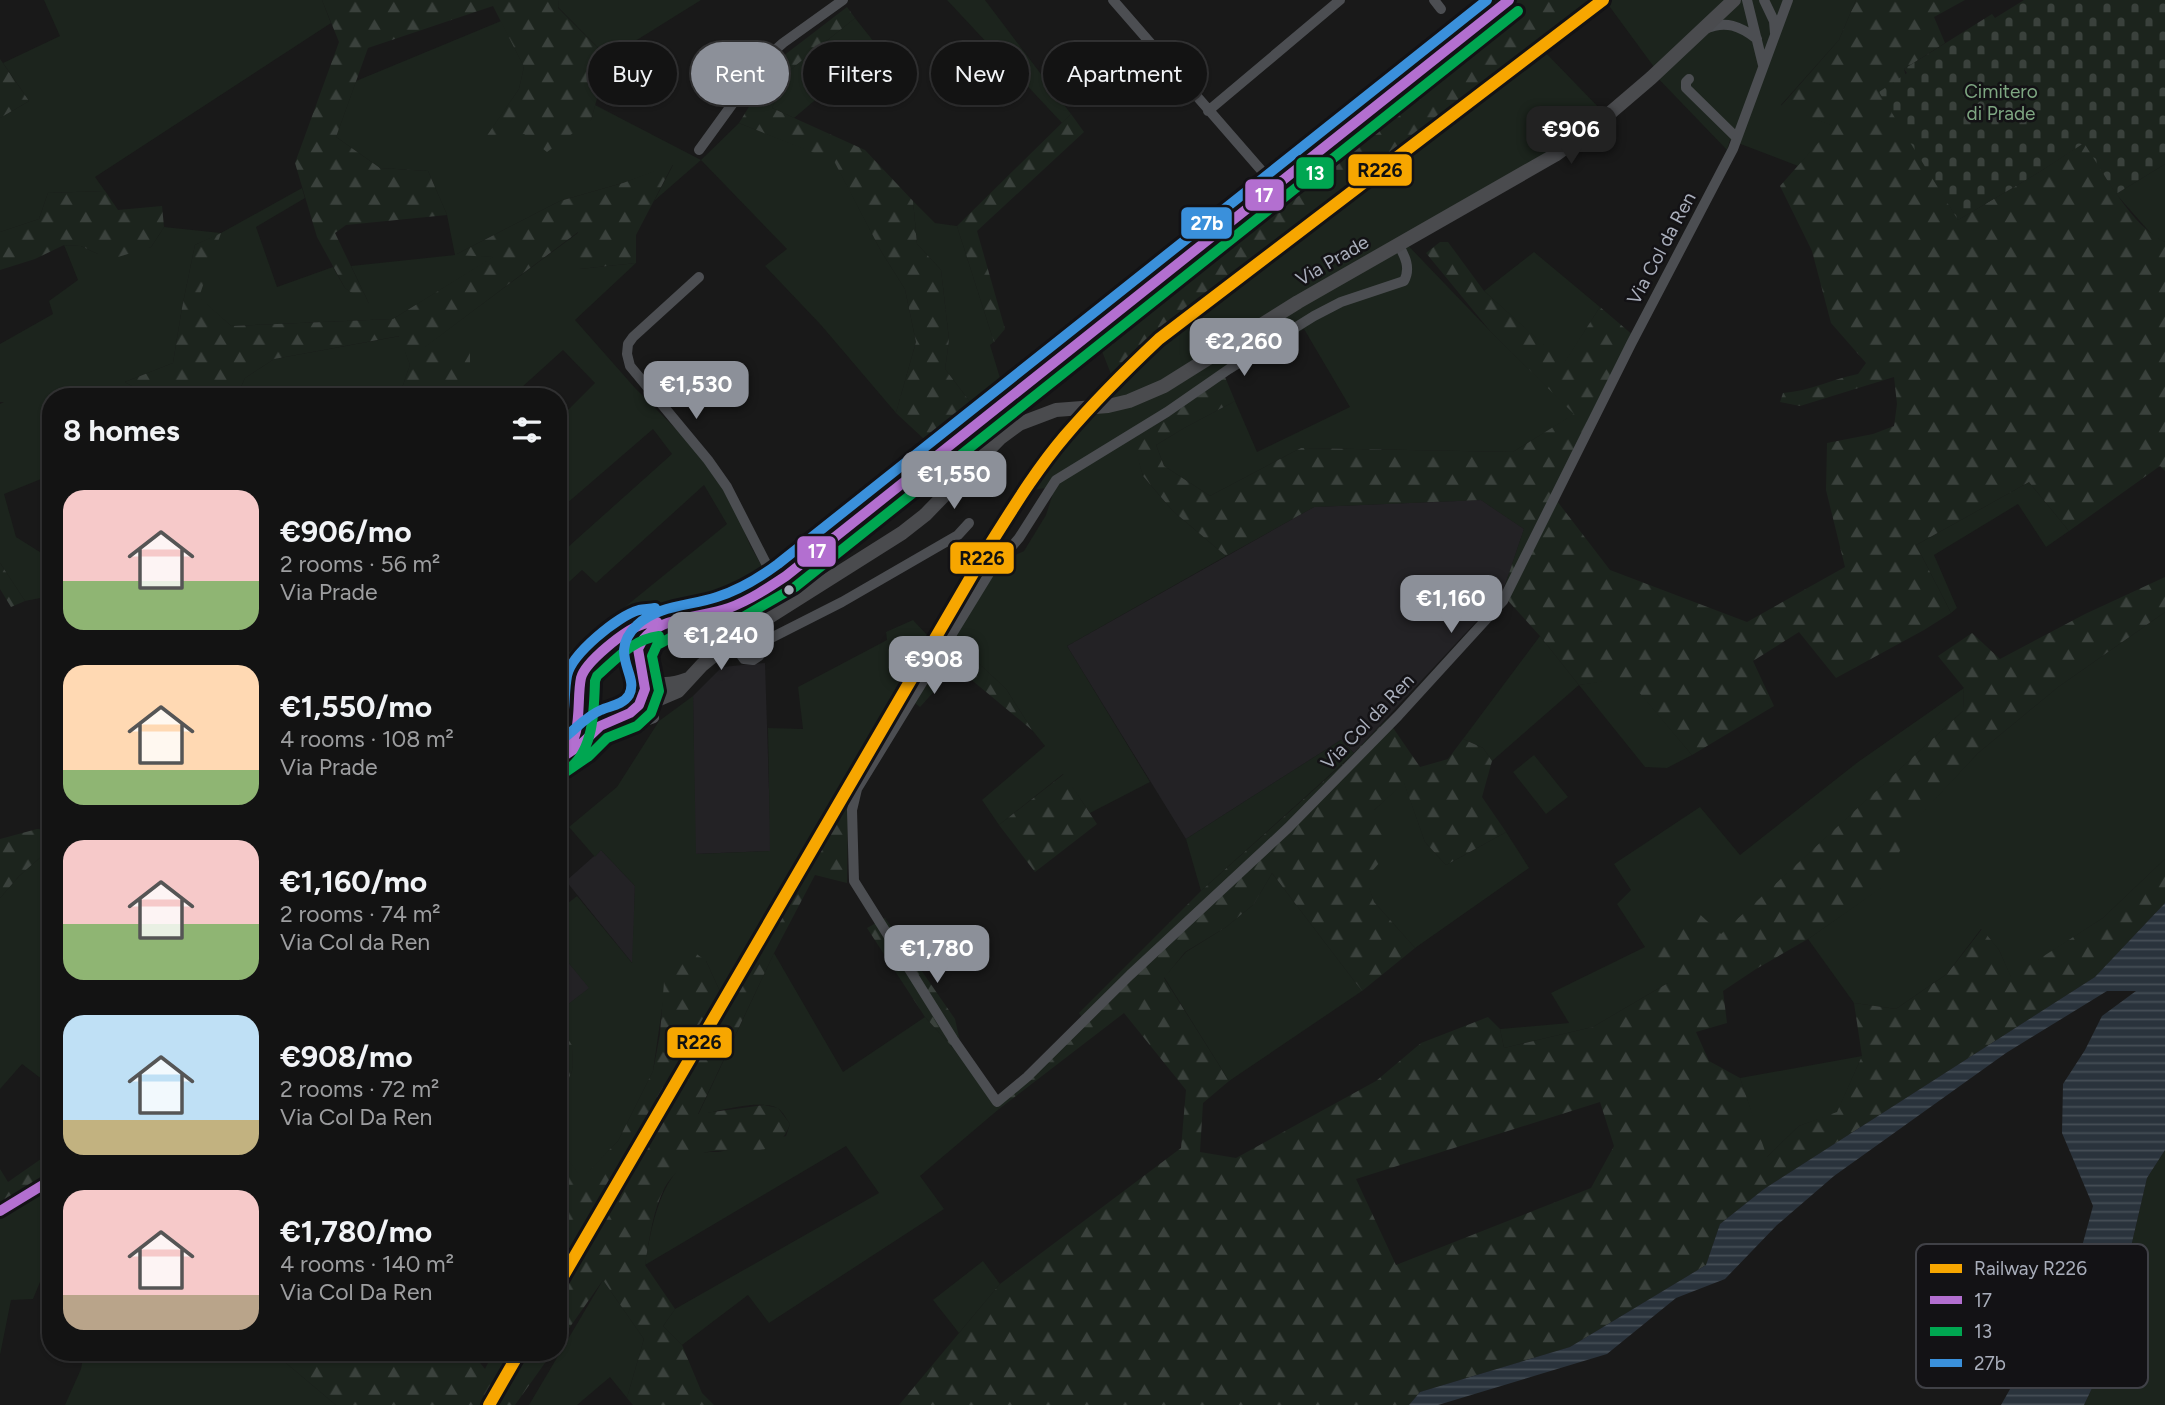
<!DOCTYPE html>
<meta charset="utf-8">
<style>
body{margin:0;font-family:Figtree,sans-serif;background:#202021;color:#f1f3f6;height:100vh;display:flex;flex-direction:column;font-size:26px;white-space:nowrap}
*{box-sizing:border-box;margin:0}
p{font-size:23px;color:#9d9ea0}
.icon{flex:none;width:38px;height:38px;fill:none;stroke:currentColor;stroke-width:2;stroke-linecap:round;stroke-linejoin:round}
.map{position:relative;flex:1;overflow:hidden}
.drawer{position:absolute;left:42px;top:388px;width:525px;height:973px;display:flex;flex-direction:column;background:#131313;border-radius:28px;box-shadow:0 2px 5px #0004,0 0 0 2px #323233}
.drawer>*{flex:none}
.hud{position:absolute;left:588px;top:42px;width:665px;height:63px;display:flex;gap:14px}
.price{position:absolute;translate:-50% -60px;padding:0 16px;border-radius:14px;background:#8c9099;color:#fff;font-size:23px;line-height:46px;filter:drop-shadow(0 2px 4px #0008)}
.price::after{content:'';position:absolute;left:50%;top:42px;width:21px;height:16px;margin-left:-10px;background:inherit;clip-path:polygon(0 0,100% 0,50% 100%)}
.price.on{background:#222;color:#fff}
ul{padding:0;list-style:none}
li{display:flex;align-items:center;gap:21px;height:175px;padding:0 21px}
li span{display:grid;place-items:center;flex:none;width:196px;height:140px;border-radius:21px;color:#555}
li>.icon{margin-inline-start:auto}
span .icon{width:84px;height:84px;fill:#fffc;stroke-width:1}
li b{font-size:30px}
h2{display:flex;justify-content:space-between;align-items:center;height:84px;padding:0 21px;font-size:30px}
.chip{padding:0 24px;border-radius:32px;background:#131313;box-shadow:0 2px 5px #0004,0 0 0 2px #323233;font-size:24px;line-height:63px}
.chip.on{background:#8c9099;color:#fff}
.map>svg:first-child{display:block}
.built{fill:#232225}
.grass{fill:#1c241d}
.forest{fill:url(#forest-firs);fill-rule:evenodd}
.cemetery{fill:url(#cemetery-stones)}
.water{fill:url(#water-rules)}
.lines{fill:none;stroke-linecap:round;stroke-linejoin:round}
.minor{stroke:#4c4e52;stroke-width:10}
.major{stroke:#4a4b4e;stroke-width:14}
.bus-1-casing{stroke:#131215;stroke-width:16}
.bus-2-casing{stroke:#131215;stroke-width:16}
.bus-3-casing{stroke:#131215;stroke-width:16}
.bus-1{stroke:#b36fd0;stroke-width:10}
.bus-2{stroke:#00a651;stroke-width:10}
.bus-3{stroke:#3a90db;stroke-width:10}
.rail-1-casing{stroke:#131215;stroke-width:18}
.rail-1{stroke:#f7a600;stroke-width:12}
.bus-dot{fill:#a9aebb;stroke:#131215;stroke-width:2.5}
.labels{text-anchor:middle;stroke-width:5;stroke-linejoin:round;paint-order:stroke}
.park-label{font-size:19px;fill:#7ea782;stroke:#131215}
.street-label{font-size:19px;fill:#a9aebb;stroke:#131215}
.key{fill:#131215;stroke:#404147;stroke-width:2}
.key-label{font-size:19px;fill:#a9aebb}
.line-badge{stroke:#131215;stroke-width:2.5}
.badge-label{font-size:19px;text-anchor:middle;font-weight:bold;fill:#fff}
.pale-badge-label{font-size:19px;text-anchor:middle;font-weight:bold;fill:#111}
</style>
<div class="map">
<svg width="2165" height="1405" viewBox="0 0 2165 1405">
<defs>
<pattern id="forest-firs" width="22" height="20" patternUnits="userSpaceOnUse" patternTransform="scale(1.75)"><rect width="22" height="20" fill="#1c241d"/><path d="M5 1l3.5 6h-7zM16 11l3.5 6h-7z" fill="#3a413c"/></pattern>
<pattern id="cemetery-stones" width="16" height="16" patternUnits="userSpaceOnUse" patternTransform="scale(1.75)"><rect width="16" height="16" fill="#1c241d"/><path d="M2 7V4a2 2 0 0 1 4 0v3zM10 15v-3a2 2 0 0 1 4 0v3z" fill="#3a413c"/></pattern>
<pattern id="water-rules" width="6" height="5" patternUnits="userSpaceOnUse" patternTransform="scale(1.75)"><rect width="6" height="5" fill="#2a333c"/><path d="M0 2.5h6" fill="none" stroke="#464e56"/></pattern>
</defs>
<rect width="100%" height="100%" fill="#191919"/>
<path class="built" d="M1592,0H1611L1164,344L1107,397L1052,461L1007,526L984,570L907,697L558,1299V1277L928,636L987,540L1048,450L1111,374L1154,337Z
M1481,500L1524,529L1502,594L1354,753L1341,740L1186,839L1067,646L1314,507Z
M765,663L771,851L695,854L693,696L722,667Z
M601,850L635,886L633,964L566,881Z
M558,950L590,988L558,1012Z
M514,1353H527L497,1405H484Z"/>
<path class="grass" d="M44,0H322L331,23L95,177L105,191L48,193L39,219L0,232V118L29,101L3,63L60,36Z
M559,0H701L608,58L558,7Z
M947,0H985L1071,114L1062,123Z
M1611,0H1856L1839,40L1781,105L1834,126L1798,166L1730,140L1727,150L1651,71L1654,67L1607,3Z
M855,18L878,47L794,118L772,108L785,74Z
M501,21L524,67L519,89L487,136L591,120L595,105L701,160L739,123L834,160L881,251L905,289L916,342L896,413L821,325L765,266L787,249L701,160L654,201L673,165L623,183L560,201L457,254L494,257L393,319L231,326L198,297L220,234L195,245L182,308L173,363L125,382L151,397H51V475L4,494L16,537L51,559V596L25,601L0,563V404L4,402H0V344L53,314L49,301L78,280L64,245L81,246L98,254L151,247L164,227L221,233L302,188L305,198L256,227L277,287L333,267L345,288L369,304L351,266L455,255L447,215L428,171L380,168L336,137L356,81Z
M1544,51L1604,113L1539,158L1400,237L1491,332L1575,414L1513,452L1301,448L1210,496L1164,466L1156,445L1184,428L1235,401L1257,452L1350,407L1304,329L1225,377L1134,442L1143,476L1173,511L1226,556L1067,646L1150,782L1090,813L1063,774L999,825L982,800L1045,746L1032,730L1006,689L946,633L984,570L1024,551L1046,515L1055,487L1031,490C1070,436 1114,388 1164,344Z
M2165,164V242L2154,237L2116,194Z
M913,201L935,223L957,226L994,342L990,345L1001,381L1012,391L980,415L945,369L949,340L941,270L917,244Z
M579,232V269L636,263L575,320L635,388L685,438L728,492L750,545L768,577L720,601L624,617L565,664V693L569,712L561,731L558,728V671L567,654L727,524L704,485L596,583L582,570L558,592V556L672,454L653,429L558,511V420L595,383L563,350L511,397H462L470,387L423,348Z
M1534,252L1600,307L1564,364L1484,291Z
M400,336L410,365L399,397H236L245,378L274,359Z
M2029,482L2069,531L2046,547L2018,504L1934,555L1957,608L1951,613L1916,545Z
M2165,612V859L2103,918L2011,978L1999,950L1981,929L1947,974L1896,1009L1854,1003L1808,939L1883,886L1911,824L1978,753L2058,687Z
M913,620L928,636L722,996L706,961L663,1002L653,1071L618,1141L582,1179L558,1147V1103L572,1071L573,1048L558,1023V1012L589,988L558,950V911L577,896L632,963L635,886L601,850L595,857L569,827L617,787L659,721L693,696L696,854L770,851L768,728L803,729L798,687L887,640L886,632Z
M1540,636L1579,685L1627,677L1692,755L1667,768L1645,767L1579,685L1492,761L1483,748L1463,739Z
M1964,688L1963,711L1721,935L1692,908L1668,983L1593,1027L1504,1048L1500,1029L1569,1023L1551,993L1645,947L1617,904L1631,890L1614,864L1700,807L1740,855L1858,762Z
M1341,740L1354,753L1201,891L1186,839Z
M1534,755L1568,797L1546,814L1513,772Z
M1404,782L1425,842L1446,865L1506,832L1529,868L1415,948L1374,902L1365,878L1373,811Z
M51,848V1086L22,1064L0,1089V898L19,876Z
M1272,873L1362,991L1229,1081L1164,977L1186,952L1226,927L1254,904Z
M774,953L843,1072L925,1017L964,1060L999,1109L920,1176L944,1209L769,1323L748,1295L682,1345L663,1326L675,1309L879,1193L846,1146L645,1265C651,1228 661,1168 701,1153C708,1151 716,1153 723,1151C744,1147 765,1141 786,1136L790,1124C787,1120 784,1114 780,1110C765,1097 716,1112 698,1115Z
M1862,1056L1837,1113L1799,1126L1766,1158L1740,1078Z
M2165,1150V1405H2084L2104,1363L2147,1178Z
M50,1172L51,1283L40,1282L33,1299L11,1300L0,1355V1204Z
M983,1261L1000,1284L959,1333L933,1300Z
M603,1280L644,1339L627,1398L610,1377L577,1405H529Z
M84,1353H283L279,1357L336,1405H65L81,1369Z"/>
<path class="forest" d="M322,0H559L558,8L608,58L591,120L547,152L524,134L486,137L519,89L524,67L493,6L368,48L336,137L380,168L428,171L447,215L346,225L335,233L370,306L345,288L317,237L295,163L339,42Z
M1486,0H1592L1337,194L1154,337L1111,374L1089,318Z
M1856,0H1965L1934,17L1945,43L1904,69L1928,170L1958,220L2041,171L2085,142C2103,173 2132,227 2165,242V471L2160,466L2069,531L2029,482L1916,545L1951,613L1924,630L1836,678L1799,632L1753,661L1774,706L1692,755L1627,678L1579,685L1540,636L1502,594L1524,529L1481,500L1314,507L1226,556L1173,511L1143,476L1133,442L1225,377L1235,401L1184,428L1156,445L1164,466L1210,496L1301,448L1513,452L1574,414L1491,332L1426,253L1440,242H1448L1484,291L1564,363L1600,307L1634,336L1557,501L1610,570L1747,622L1845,567L1826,490L1827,443L1873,434L1894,426L1897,404L1894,377L1800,406L1780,402L1783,393C1810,391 1832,379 1858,374L1866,363L1831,323L1812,251L1780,186L1833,126L1781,106L1839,40Z
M847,7L855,18L785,74L772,108L865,150L913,201L917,244L941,270L949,340L945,369L980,415L937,451L896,413L916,342L905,289L881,251L834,161L739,123L778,60Z
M0,59L29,101L0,118Z
M1071,114L1084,132L977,231L1005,329L994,342L957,226Z
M673,164L636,235V263L579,269L578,232L425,347L470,348V387L462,397H399L410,365L399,336L274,359L245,378L236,397H151L125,382L173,363L182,308L195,245L221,233L199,297L231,326L393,319L493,257L455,255L560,201L623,183Z
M105,191L118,210L162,206L164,227L151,247L118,257L98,254L81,246L64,245L35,259L0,270V232L39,219L48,193Z
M0,563L25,601L11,607L0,589Z
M2165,577V612L2058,687L1978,753L1912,824L1884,886L1808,939L1756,969L1723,991L1727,1023L1696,1032L1709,1061L1740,1078L1767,1157L1799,1126L1837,1112L1862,1056L1854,1003L1896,1009L1947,974L1982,929L1999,950L2011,977L2103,918L2165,859V903L2095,977L1764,1189L1720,1224L1706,1265L1570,1347L1420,1392L1409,1405H899L1000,1284L1181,1148L1186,1090L1124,1013L999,1109L994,1102L1085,1022L1079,1013L1201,891L1345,762L1387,719L1420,767L1448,759L1463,739L1483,748L1492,761L1482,797L1506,832L1446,865L1425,842L1404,783L1374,810L1390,833L1387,854L1366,878L1374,902L1415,948L1362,991L1272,873L1254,904L1226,927L1185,952L1164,978L1229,1081L1203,1103L1200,1152L1236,1158L1376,1081L1421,1043L1488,1017L1500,1029L1504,1048L1593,1027L1668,983L1654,954L1692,907L1721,934L1963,711L1964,688L1938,656L1972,633L2000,659L2085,614ZM1600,1102L1614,1146L1591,1188L1396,1265L1356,1179Z
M946,633L1006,689L1032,730L956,667L920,707L907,697Z
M1064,774L1097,824L1035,872L999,825Z
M848,800L847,883L815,875L774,953L698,1114L764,1105L778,1108L790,1124C775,1168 729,1142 700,1154C688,1159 672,1175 665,1187C653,1209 649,1240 645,1265L675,1309L663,1326L682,1345L702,1393L714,1405H633L627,1398L644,1339L603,1280L558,1344V1299Z
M37,829L51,830V848L19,876L0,898V839Z
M885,918L955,1019L964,1060L925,1017L867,928Z
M690,949L706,961L722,996L558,1277V1147L582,1178L618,1141L653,1071L660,1034L665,969Z
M558,1023L573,1047L572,1071L558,1103Z
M51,1152V1172L0,1204V1169L8,1182Z
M283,1353H472L485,1369L493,1353H514L484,1405H336L279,1357Z
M527,1353H552L515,1405H497Z"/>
<path class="cemetery" d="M2024,0H2165V164L2116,194L2084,143L2041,171L1958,220L1879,92L1907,73L1904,69L1992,14L1995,18Z"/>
<path class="water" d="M2165,903V1150L2147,1178L2104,1363L2084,1405H2001L2074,1276L2093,1206L2062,1133L2063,1084L2085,1050L2102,1016L2136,991H2107L2006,1053L1834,1176L1777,1225L1725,1279L1676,1298L1607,1354L1438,1405H1409L1420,1392L1570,1347L1706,1265L1720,1224L1764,1189L2095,977Z"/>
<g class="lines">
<path class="minor" d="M1113,0L1275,186
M1434,0L1441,9
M1747,0L1763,65
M1764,0L1774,21L1775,33
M1705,29C1726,20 1740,26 1757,39
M1689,79L1686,82V88L1737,138
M1208,111L1340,0
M699,150L765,59L783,43L843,0
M1398,244C1405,256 1411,268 1404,281L1341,302L1314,316L1229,369L1167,412L1056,480L1019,538L990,572L857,789L852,810L854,881L953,1039L997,1102L1027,1077L1130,975L1288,828L1398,716L1503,601L1631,344L1733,149L1788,0
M699,277L633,337L628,344L627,354L630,366L708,460L727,487L776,583
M731,641L744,659L753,660L759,656L769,639L842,602L958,535L969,523
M635,711L643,722L654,718"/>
<path class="major" d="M639,667C633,643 647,636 665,625
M643,674C657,688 671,685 688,679
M581,698C588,712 598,718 613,720
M638,708L678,691L702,665L731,641L902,533L925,515L1000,438L1019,424L1056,410L1108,406L1129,401L1164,386L1298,302L1555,155L1596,125L1651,78L1734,0
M567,752L579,720L581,678L586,667L626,632L642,624L699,617L728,609L769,588L794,570L1509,0
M558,760C565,754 574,750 581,744C591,736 598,725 611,721C622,717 632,716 639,706C659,676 629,645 597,658
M0,1211L51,1180"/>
<defs>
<path id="bus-1" d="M562,756C584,739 576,701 581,678C585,662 625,630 641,625C646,623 652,623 657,622
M558,760L580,745L600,726L630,713L639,705L645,689L638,649C651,615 700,619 729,608C750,600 768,588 786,576L1509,0
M0,1211L51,1180"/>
<path id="bus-2" d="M571,767C594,748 594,709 595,681L597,676C616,659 633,639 659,636
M567,771L589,756L607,738L637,726L651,713L659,691L652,656L657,645L672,637L722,625L743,617L795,587L1518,11"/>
<path id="bus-3" d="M558,735C567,711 563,699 567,676C571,654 618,616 639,610C644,609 650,609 655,608
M558,742C573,733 584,717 601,710C609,706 623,705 629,695C640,675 607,654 637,625C658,605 690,606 717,597C739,590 759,578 778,564L1487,0"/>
</defs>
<use href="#bus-1" class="bus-1-casing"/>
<use href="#bus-2" class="bus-2-casing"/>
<use href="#bus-3" class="bus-3-casing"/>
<use href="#bus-1" class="bus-1"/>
<use href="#bus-2" class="bus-2"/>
<use href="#bus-3" class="bus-3"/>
<defs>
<path id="rail-1" d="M558,1285L989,546C1013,508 1036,470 1065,436C1095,401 1126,370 1159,339L1603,0
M489,1405L519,1353"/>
</defs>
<use href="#rail-1" class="rail-1-casing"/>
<use href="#rail-1" class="rail-1"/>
</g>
<circle class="bus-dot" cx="789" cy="590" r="6"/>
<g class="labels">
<g class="park-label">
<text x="2001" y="98">Cimitero<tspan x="2001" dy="22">di Prade</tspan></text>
</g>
<g class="street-label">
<text transform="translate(1661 248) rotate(-62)" y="7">Via Col da Ren</text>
<text transform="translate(1332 260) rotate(-30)" y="7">Via Prade</text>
<text transform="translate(1367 721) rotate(-46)" y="7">Via Col da Ren</text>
</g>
</g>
<rect x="1916" y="1244" width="232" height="144" rx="10" class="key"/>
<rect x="1930" y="1264" width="32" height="9" fill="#f7a600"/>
<rect x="1930" y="1296" width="32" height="8" fill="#b36fd0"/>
<rect x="1930" y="1327" width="32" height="9" fill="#00a651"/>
<rect x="1930" y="1359" width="32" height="8" fill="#3a90db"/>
<g class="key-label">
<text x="1974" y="1275">Railway R226</text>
<text x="1974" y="1307">17</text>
<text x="1974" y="1338">13</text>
<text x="1974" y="1370">27b</text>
</g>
<g class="line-badge">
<rect x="1347" y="153" width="66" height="34" rx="7" fill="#f7a600"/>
<rect x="1295" y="156" width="40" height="34" rx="7" fill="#00a651"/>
<rect x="1244" y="178" width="41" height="34" rx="7" fill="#b36fd0"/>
<rect x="1180" y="206" width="53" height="34" rx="7" fill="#3a90db"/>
<rect x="796" y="535" width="41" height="33" rx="7" fill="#b36fd0"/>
<rect x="949" y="541" width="66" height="34" rx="7" fill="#f7a600"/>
<rect x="666" y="1026" width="67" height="33" rx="7" fill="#f7a600"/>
</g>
<g class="badge-label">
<text x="1315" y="180">13</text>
<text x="1264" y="202">17</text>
<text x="1207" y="230">27b</text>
<text x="817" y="558">17</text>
</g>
<g class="pale-badge-label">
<text x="1380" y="177">R226</text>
<text x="982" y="565">R226</text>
<text x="699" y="1049">R226</text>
</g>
</svg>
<b class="price on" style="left:1571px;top:166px">€906</b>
<b class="price" style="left:1244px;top:378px">€2,260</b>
<b class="price" style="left:696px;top:421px">€1,530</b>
<b class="price" style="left:954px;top:511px">€1,550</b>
<b class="price" style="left:1451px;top:635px">€1,160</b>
<b class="price" style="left:721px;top:672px">€1,240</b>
<b class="price" style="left:934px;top:696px">€908</b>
<b class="price" style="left:937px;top:985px">€1,780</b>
<div class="hud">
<a class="chip">Buy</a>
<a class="chip on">Rent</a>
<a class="chip">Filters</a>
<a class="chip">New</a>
<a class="chip">Apartment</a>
</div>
<section class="drawer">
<h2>8 homes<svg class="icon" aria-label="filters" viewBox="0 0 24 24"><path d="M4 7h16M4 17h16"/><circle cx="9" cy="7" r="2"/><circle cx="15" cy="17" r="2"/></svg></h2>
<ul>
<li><span style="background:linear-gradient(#f6c9c9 65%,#8fb573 0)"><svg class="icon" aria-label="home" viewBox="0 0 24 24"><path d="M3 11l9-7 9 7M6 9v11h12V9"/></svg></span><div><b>€906/mo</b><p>2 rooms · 56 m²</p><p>Via Prade</p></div></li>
<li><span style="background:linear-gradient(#ffd9b3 75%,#8fb573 0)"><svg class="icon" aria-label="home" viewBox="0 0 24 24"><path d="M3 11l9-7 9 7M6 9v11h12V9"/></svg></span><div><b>€1,550/mo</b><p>4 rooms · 108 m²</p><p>Via Prade</p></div></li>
<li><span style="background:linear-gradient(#f6c9c9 60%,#8fb573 0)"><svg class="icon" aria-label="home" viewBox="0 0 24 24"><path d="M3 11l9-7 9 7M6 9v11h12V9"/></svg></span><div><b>€1,160/mo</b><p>2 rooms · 74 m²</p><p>Via Col da Ren</p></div></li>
<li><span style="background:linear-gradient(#bfe0f5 75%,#c2b280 0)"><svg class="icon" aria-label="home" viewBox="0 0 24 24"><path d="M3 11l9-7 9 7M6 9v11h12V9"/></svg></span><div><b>€908/mo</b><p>2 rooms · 72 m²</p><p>Via Col Da Ren</p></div></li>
<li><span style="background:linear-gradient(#f6c9c9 75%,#b9a48a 0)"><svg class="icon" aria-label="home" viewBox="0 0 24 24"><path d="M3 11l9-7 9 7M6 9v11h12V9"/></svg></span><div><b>€1,780/mo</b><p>4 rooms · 140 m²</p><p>Via Col Da Ren</p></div></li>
</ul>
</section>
</div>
